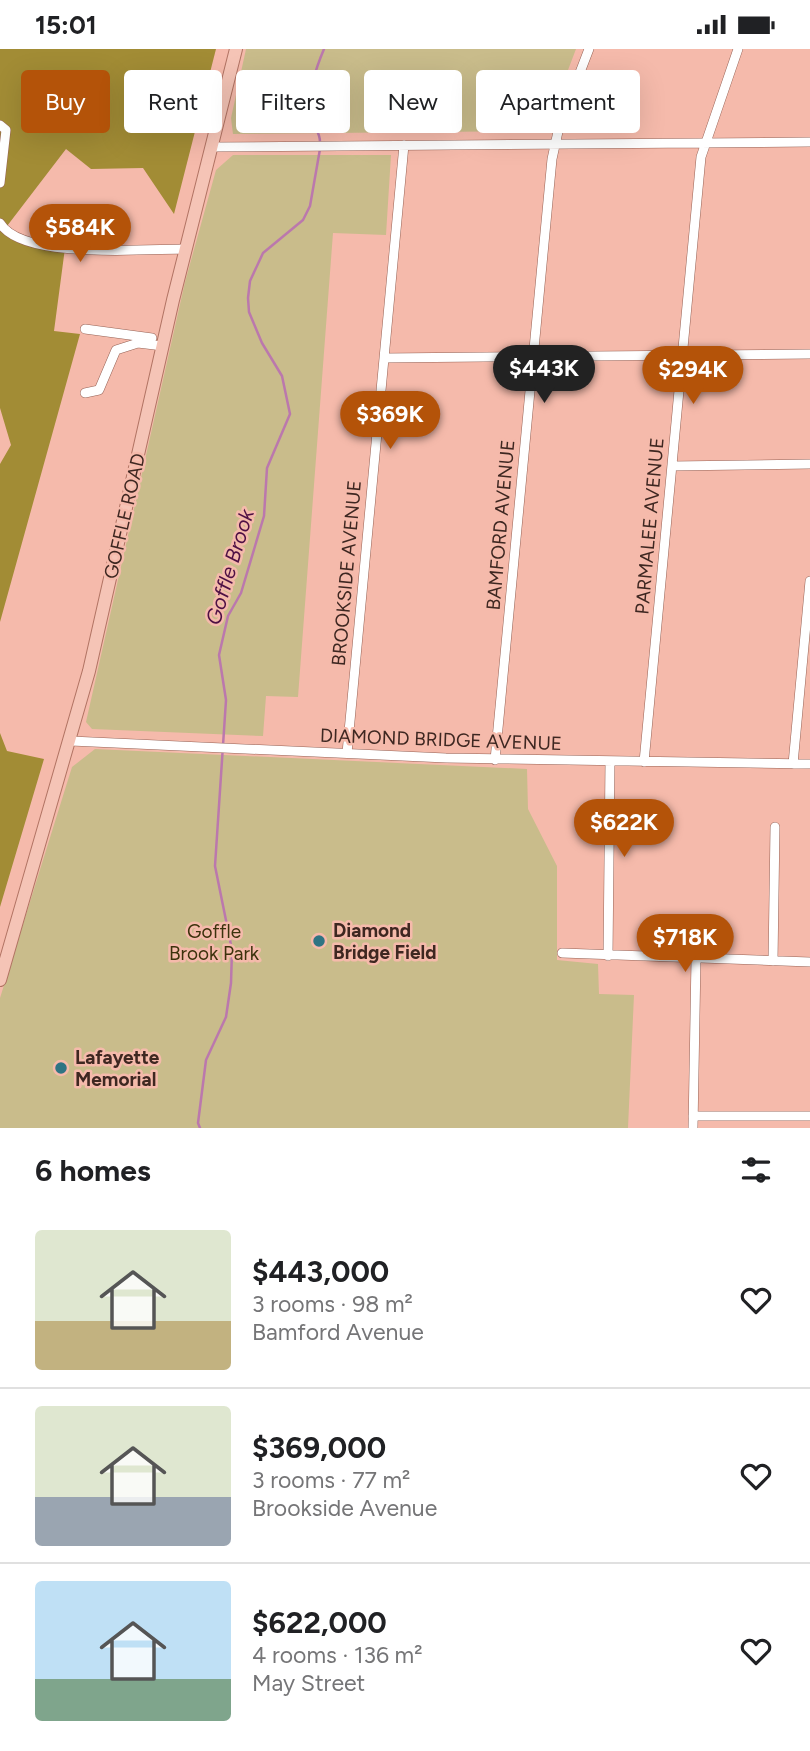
<!DOCTYPE html>
<meta charset="utf-8">
<style>
body{margin:0;font-family:Figtree,sans-serif;background:#f6f6f6;color:#202124;height:100vh;display:flex;flex-direction:column;font-size:26px;white-space:nowrap}
*{box-sizing:border-box;margin:0}
p{font-size:23px;color:#757577}
.icon{flex:none;width:38px;height:38px;fill:none;stroke:currentColor;stroke-width:2;stroke-linecap:round;stroke-linejoin:round}
.map{position:relative;height:1079px;overflow:hidden}
.sheet{display:flex;flex-direction:column;background:#fff;flex:1}
.sheet>*{flex:none}
.top-card{position:absolute;left:21px;top:21px;width:768px;height:63px;display:flex;gap:14px}
.price{position:absolute;translate:-50% -60px;padding:0 16px;border-radius:24px;background:#b45309;color:#fff;font-size:23px;line-height:46px;filter:drop-shadow(0 2px 4px #0008)}
.price::after{content:'';position:absolute;left:50%;top:42px;width:21px;height:16px;margin-left:-10px;background:inherit;clip-path:polygon(0 0,100% 0,50% 100%)}
.price.selected{background:#222;color:#fff}
ul{padding:0;list-style:none}
li{display:flex;align-items:center;gap:21px;height:175px;padding:0 35px}
li+li{border-top:2px solid #e0e0e0}
li span{display:grid;place-items:center;flex:none;width:196px;height:140px;border-radius:7px;color:#555}
li>.icon{margin-inline-start:auto}
span .icon{width:84px;height:84px;fill:#fffc;stroke-width:1}
li b{font-size:30px}
h2{display:flex;justify-content:space-between;align-items:center;height:84px;padding:0 35px;font-size:30px}
.tag{padding:0 24px;border-radius:7px;background:#fff;box-shadow:0 7px 28px #0002;font-size:24px;line-height:63px}
.tag.selected{background:#b45309;color:#fff}
.status{display:flex;justify-content:space-between;align-items:center;height:49px;padding:0 35px;background:#fff;direction:ltr}
.status svg{height:19px;fill:currentColor}
.map>svg:first-child{display:block}
.green{fill:#c9bc8b}
.forest{fill:#a28c35}
.lines{fill:none;stroke-linecap:round;stroke-linejoin:round}
.stream{stroke:#bb78ad;stroke-width:2.5}
.minor-casing{stroke:#966255;stroke-width:10}
.major-casing{stroke:#b17363;stroke-width:14}
.minor{stroke:#fff;stroke-width:9}
.major{stroke:#f5c4b6;stroke-width:12}
.poi-dot{fill:#2f7483;stroke:#f5baab;stroke-width:2.5}
.labels{text-anchor:middle;stroke-width:5;stroke-linejoin:round;paint-order:stroke}
.street-label{font-size:19px;fill:#3e2721;stroke:#f5baab}
.poi-label{font-size:19px;font-weight:bold;fill:#3e2721;stroke:#f5baab;text-anchor:start}
.park-label{font-size:19px;fill:#3c320c;stroke:#f5baab}
.water-label{font-size:21px;font-style:italic;fill:#4e1044;stroke:#f5baab}
</style>
<div class="status"><b>15:01</b><svg viewBox="0 0 49 12"><path d="M0 12V9h3v3zM5 12V6h3v6zM10 12V3h3v9zM15 12V0h3v12zM26 1h20v11H26zM47 4h2v5h-2z"/></svg></div>
<div class="map">
<svg width="810" height="1079" viewBox="0 0 810 1079">
<rect width="100%" height="100%" fill="#f5baab"/>
<path class="green" d="M246,0H576L549,71L530,82L233,85L231,69Z
M233,106H391L386,186L333,184L298,648L266,647L263,687L92,680L86,673L185,233L216,121Z
M95,700L527,720L528,760L557,817V911L598,915L599,945L634,946L628,1079H0V949L72,718Z"/>
<path class="forest" d="M0,0H216L174,165L143,119L91,120L66,100L4,181L65,199L54,282L80,285L0,573V415L11,396L0,359Z
M0,684L7,702L44,710L0,858Z"/>
<g class="lines">
<path class="stream" d="M320,93C320,82 313,78 311,67C306,47 316,19 324,0
M200,1079L198,1074L206,1011L226,968L231,934L232,901L215,817L226,651L219,606L228,567L241,544L264,467L267,419L290,365L282,327L262,294L249,263L248,249L250,232L263,204L303,171L310,157L320,100"/>
<defs>
<path id="minor" d="M0,76L6,81L0,134
M212,98L810,93
M0,174C22,211 144,200 186,200
M85,280L152,289
M384,309L810,305
M85,344L99,341L116,301L138,294L163,297
M672,417L810,415
M71,692L446,709L810,715
M347,704L404,96
M495,711L552,110L559,78L589,0
M644,713L701,108L738,0
M793,715L810,532
M562,904L810,913
M608,907L610,713
M773,912L775,778
M693,1067H810
M693,1079L696,910"/>
<path id="major" d="M0,931L89,622L173,251L236,0"/>
</defs>
<use href="#minor" class="minor-casing"/>
<use href="#major" class="major-casing"/>
<use href="#minor" class="minor"/>
<use href="#major" class="major"/>
</g>
<g class="poi-dot">
<circle cx="319" cy="892" r="7"/>
<circle cx="61" cy="1019" r="7"/>
</g>
<g class="labels">
<g class="street-label">
<text transform="translate(124 467) rotate(-77)" y="7">GOFFLE ROAD</text>
<text transform="translate(500 476) rotate(-85)" y="7">BAMFORD AVENUE</text>
<text transform="translate(649 477) rotate(-85)" y="7">PARMALEE AVENUE</text>
<text transform="translate(346 524) rotate(-85)" y="7">BROOKSIDE AVENUE</text>
<text transform="translate(441 690) rotate(2)" y="7">DIAMOND BRIDGE AVENUE</text>
</g>
<g class="poi-label">
<text x="333" y="888">Diamond<tspan x="333" dy="22">Bridge Field</tspan></text>
<text x="75" y="1015">Lafayette<tspan x="75" dy="22">Memorial</tspan></text>
</g>
<g class="park-label">
<text x="214" y="889">Goffle<tspan x="214" dy="22">Brook Park</tspan></text>
</g>
<g class="water-label">
<text transform="translate(230 518) rotate(-73)" y="7">Goffle Brook</text>
</g>
</g>
</svg>
<b class="price" style="left:80px;top:215px">$584K</b>
<b class="price selected" style="left:544px;top:356px">$443K</b>
<b class="price" style="left:693px;top:357px">$294K</b>
<b class="price" style="left:390px;top:402px">$369K</b>
<b class="price" style="left:624px;top:810px">$622K</b>
<b class="price" style="left:685px;top:925px">$718K</b>
<div class="top-card">
<a class="tag selected">Buy</a>
<a class="tag">Rent</a>
<a class="tag">Filters</a>
<a class="tag">New</a>
<a class="tag">Apartment</a>
</div>
</div>
<section class="sheet">
<h2>6 homes<svg class="icon" aria-label="filters" viewBox="0 0 24 24"><path d="M4 7h16M4 17h16"/><circle cx="9" cy="7" r="2"/><circle cx="15" cy="17" r="2"/></svg></h2>
<ul>
<li><span style="background:linear-gradient(#dfe7d0 65%,#c2b280 0)"><svg class="icon" aria-label="home" viewBox="0 0 24 24"><path d="M3 11l9-7 9 7M6 9v11h12V9"/></svg></span><div><b>$443,000</b><p>3 rooms · 98 m²</p><p>Bamford Avenue</p></div><svg class="icon" aria-label="heart" viewBox="0 0 24 24"><path d="M12 20l-8-8c-3-5 5-10 8-4 3-6 11-1 8 4z"/></svg></li>
<li><span style="background:linear-gradient(#dfe7d0 65%,#9aa5b1 0)"><svg class="icon" aria-label="home" viewBox="0 0 24 24"><path d="M3 11l9-7 9 7M6 9v11h12V9"/></svg></span><div><b>$369,000</b><p>3 rooms · 77 m²</p><p>Brookside Avenue</p></div><svg class="icon" aria-label="heart" viewBox="0 0 24 24"><path d="M12 20l-8-8c-3-5 5-10 8-4 3-6 11-1 8 4z"/></svg></li>
<li><span style="background:linear-gradient(#bfe0f5 70%,#7fa58c 0)"><svg class="icon" aria-label="home" viewBox="0 0 24 24"><path d="M3 11l9-7 9 7M6 9v11h12V9"/></svg></span><div><b>$622,000</b><p>4 rooms · 136 m²</p><p>May Street</p></div><svg class="icon" aria-label="heart" viewBox="0 0 24 24"><path d="M12 20l-8-8c-3-5 5-10 8-4 3-6 11-1 8 4z"/></svg></li>
</ul>
</section>
